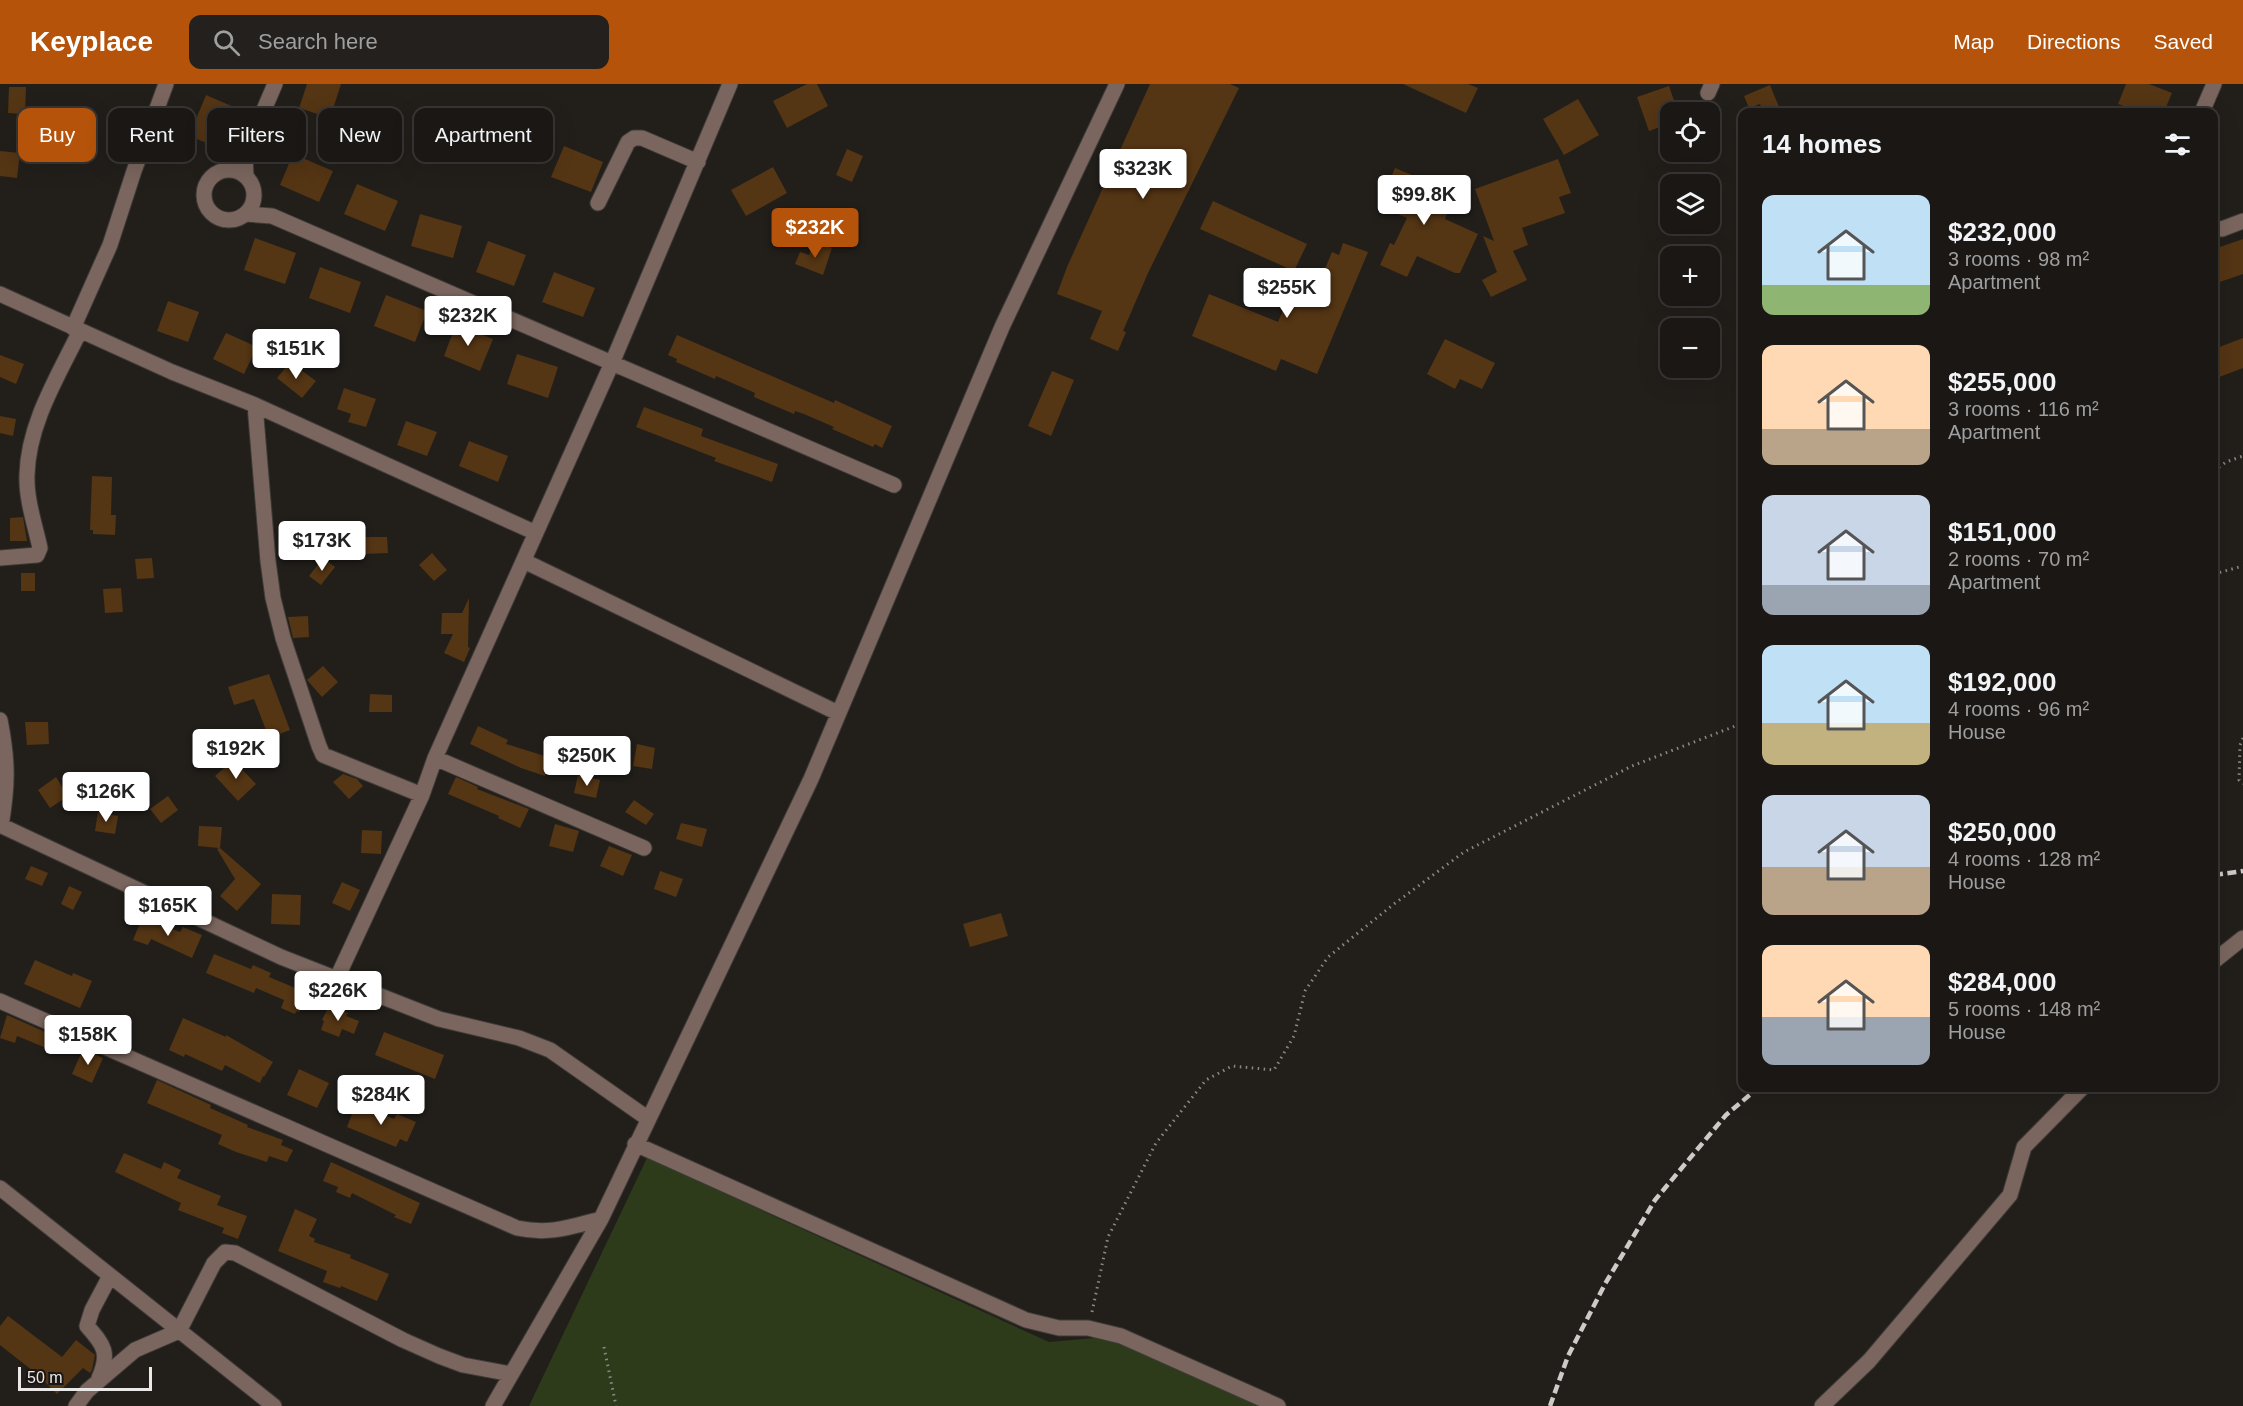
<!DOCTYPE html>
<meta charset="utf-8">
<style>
body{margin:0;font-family:Arial,sans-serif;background:#23201d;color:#f1f3f6;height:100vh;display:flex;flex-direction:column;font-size:22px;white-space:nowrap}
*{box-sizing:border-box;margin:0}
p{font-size:20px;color:#9f9fa0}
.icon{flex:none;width:33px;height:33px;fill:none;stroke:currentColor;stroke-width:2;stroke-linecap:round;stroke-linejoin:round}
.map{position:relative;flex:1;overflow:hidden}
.side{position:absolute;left:1738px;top:24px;width:480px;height:984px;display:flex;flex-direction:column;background:#1a1714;border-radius:12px;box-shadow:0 6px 24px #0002,0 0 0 2px #383634}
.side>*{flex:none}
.banner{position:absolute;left:18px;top:24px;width:570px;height:54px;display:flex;gap:12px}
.fabs{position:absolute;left:1660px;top:18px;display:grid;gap:12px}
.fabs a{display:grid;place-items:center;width:60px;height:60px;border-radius:12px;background:#1a1714;box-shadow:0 6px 24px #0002,0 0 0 2px #383634;font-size:30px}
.scale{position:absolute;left:18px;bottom:15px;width:134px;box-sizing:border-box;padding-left:6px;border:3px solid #ebe9e7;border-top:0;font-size:16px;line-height:21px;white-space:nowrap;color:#ebe9e7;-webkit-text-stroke:4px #191512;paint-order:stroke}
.price{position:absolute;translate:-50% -51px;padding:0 14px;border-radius:6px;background:#fff;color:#222;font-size:20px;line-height:39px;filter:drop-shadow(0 2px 3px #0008)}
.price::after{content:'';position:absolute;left:50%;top:36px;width:18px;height:14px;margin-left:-9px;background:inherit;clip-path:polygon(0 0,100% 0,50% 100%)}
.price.active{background:#b45309;color:#fff}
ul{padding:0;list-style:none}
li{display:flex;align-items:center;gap:18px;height:150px;padding:0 24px}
li span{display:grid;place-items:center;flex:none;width:168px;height:120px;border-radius:12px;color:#555}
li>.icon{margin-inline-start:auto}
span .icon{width:72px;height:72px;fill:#fffc;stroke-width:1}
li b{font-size:26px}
h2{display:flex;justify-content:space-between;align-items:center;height:72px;padding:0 24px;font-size:26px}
.pill{padding:0 21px;border-radius:12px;background:#1a1714;box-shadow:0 6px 24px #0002,0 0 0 2px #383634;font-size:21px;line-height:54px}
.pill.active{background:#b45309;color:#fff}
header{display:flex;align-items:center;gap:36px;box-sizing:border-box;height:84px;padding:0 30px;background:#b45309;color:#fff}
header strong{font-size:28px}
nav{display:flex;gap:33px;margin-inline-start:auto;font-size:21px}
.search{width:420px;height:54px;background:#23201d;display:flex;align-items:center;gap:15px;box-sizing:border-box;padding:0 21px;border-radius:12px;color:#9f9fa0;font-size:22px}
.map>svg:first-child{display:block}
.green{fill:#2e3b1b}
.building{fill:#543514}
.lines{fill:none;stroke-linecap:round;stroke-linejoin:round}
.minor-casing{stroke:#3e3b38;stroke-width:17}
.path{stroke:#8b8986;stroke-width:3;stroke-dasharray:1.5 4.5;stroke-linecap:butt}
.minor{stroke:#7a665e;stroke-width:15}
.rail{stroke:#cdcbc8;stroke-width:4.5;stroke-dasharray:9 4.5;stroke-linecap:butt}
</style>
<header>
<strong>Keyplace</strong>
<div class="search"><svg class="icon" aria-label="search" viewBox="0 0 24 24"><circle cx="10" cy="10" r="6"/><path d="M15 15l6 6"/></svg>Search here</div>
<nav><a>Map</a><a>Directions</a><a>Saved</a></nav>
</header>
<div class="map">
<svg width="2243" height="1322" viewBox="0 0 2243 1322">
<rect width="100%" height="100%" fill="#221f1b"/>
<path class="green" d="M647,1074L1049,1258L1106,1253L1283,1322H529Z"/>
<path class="building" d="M307,0H341L330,34L299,24Z
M807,0H817L828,22L787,44L773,17Z
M1150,0H1230L1239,4L1148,189L1123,247L1126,248L1118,267L1090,255L1102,227L1057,210L1067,183Z
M1403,0H1468L1478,4L1466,29Z
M2126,0H2149L2172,9L2164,28H2139L2118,20Z
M1770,1L1781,28H1763L1760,20L1749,24L1744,12Z
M1669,2L1678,28H1671V39L1649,47L1637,13Z
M9,3H26L25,30L8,29Z
M206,11L236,24L220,64L189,52Z
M1578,15L1599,51L1564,71L1543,35Z
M564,62L603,78L591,108L551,93Z
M847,65L863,72L852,98L836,91Z
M0,67L20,69L17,94L0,92Z
M293,70L333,87L319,118L280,101Z
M1558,75L1571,109L1559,113L1565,129L1522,144L1528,161L1513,167L1527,196L1491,213L1482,196L1497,188L1483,152L1494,157L1475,105Z
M773,83L787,109L746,132L731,106Z
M1395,84L1455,109L1445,135L1478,150L1460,189H1455L1417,172L1407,193L1380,181L1390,159L1394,161L1407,134L1379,122Z
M357,100L398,117L385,147L344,130Z
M1213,117L1307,160L1294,187L1200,145Z
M420,130L462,142L453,174L411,162Z
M255,154L296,169L285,200L244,186Z
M2243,155V190L2214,200V165Z
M488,157L526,171L514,202L476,188Z
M814,158L832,164L823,191L795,180L800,168L809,171Z
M1343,159L1368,168L1317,290L1281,275L1276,287L1192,252L1209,210L1278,238L1294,200L1315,209L1332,168L1339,171Z
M320,183L361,198L350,229L309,214Z
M554,188L595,204L583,233L542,218Z
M386,211L427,227L415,258L374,242Z
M168,217L199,228L188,258L157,247Z
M456,240L493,255L480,287L444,272Z
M226,249L257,263L244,290L213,275Z
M677,251L834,319L835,316L892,342L882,364L875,360L873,363L832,345L834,343L804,330L795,327L794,330L754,313L755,309L716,292L715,295L676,278L677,275L668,271Z
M2243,254V284L2214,295V265Z
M1445,255L1495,279L1482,305L1460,295L1455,305L1427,290Z
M517,270L558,283L548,314L507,300Z
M0,271L24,280L16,300L0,293Z
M290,278L316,297L302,314L277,294Z
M1052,287L1074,296L1051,352L1028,342Z
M344,304L376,315L366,343L348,338L351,330L337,325Z
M644,323L703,345L701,352L778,380L772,398L714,377L716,374L636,343Z
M0,332L16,335L13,352L0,349Z
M406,337L437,348L427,372L397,361Z
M469,357L508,372L498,398L459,382Z
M92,392L112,393L111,431H116L115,451L93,450V446H90Z
M23,433L27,457H10V434Z
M364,453H387L388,469L364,470Z
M432,469L447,486L434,497L419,481Z
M152,474L154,494L137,495L135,475Z
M323,474L335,483L321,501L309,492Z
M21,489H35V507H21Z
M121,504L123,528L105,529L103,505Z
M469,514L468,563L470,564L464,578L444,569L453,550H441L442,529H462Z
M308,532L309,553L293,554L288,533Z
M323,582L338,598L322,613L307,596Z
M269,590L290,646L269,654L254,615L234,621L228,603Z
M370,610L392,611V628H369Z
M25,638H48L49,660L27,661Z
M478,642L508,656L506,660L551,674L545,692L521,684L470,660Z
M637,660L655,664L652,685L633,682Z
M233,676L256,700L238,717L215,692Z
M343,690L357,695L363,702L349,715L333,698Z
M578,691L600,696L596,714L574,709Z
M56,693L68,712L50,724L38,706Z
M456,693L478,703L477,705L529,725L520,744L498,734L499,732L448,710Z
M168,712L178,726L161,739L150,725Z
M634,716L654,730L646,741L625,728Z
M98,728L118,732L115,750L95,747Z
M681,739L707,745L702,763L676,755Z
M555,740L579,747L573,768L549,762Z
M199,742L222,743L220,764L261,800L237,827L220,812L235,795L217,765L219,764L198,762Z
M362,746L382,747L381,770L361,769Z
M609,762L632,771L623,792L600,782Z
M31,782L48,789L42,802L25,795Z
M660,787L683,795L676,813L654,805Z
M342,798L360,806L350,827L332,819Z
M69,802L82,808L73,826L61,820Z
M272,810L301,811L300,841L271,840Z
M1001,829L1008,852L970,863L963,840Z
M142,834L180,848L183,843L202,851L192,874L151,855L148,861L133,856Z
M214,870L251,885L253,881L271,889L269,893L305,908L303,913L306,914L299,928L297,927L295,930L281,924L284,916L256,904L254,909L206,889Z
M35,876L72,892L73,889L92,897L80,924L24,900Z
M329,922L348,929L346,932L359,937L354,950L342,945L339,953L321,946L324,937L322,936Z
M7,931L61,955L56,968L17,952L15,959L0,954Z
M183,934L226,953V951L273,978L264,993L263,992L260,999L225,981L222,987L185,970L184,973L169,966Z
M384,948L444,971L435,995L375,971Z
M83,965L103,974L92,999L72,990Z
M299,985L329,999L317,1024L287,1011Z
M157,996L211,1021L210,1024L248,1041L247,1043L283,1056L281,1061L293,1066L287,1078L269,1072L267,1078L236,1068L218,1060L222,1051L147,1019Z
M356,1020L394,1035L397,1030L416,1038L407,1058L400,1055L396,1063L347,1043Z
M124,1069L161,1085L164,1078L181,1086L177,1094L221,1112L217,1121L247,1132L238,1155L222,1149L224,1144L178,1126L181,1119L115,1088Z
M331,1078L420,1119L411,1140L394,1133L396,1131L352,1109L350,1114L336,1108L338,1103L323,1097Z
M295,1125L317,1135L309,1152L315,1155L314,1158L351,1171L350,1174L389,1190L377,1217L341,1202L340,1204L323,1198L327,1187L278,1167Z
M8,1232L62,1273L76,1256L95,1271L92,1286L90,1289L83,1284L57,1310L38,1291L0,1261V1242Z"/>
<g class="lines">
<defs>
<path id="minor" d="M1708,9L1712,0
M2202,28L2214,0
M204 111a25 25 0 1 1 50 0a25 25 0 1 1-50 0Z
M246,92L245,70L275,0
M598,119L628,58L634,54H642L698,78
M246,130L272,132L894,401
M2214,144L2222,145L2243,137
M0,210L172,288L255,321L536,449
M73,244L110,161L134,87L166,0
M255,321L268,477L273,514L283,554L319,662L323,671L422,711
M0,474L37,471L40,464C35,441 26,415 27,391C28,340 58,292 80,247
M524,477L838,629
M0,636C8,677 8,700 1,742
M435,674L644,764
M0,741L281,873L439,935L519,954L550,966L647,1034
M2214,877L2243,854
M337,894L422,711L435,674L612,279L730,0
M0,917L517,1144C550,1151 570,1143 601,1135
M635,1060L1026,1236L1059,1244H1088L1121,1252L1278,1322
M0,1104L274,1322
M99,1294C110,1269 104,1261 87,1242L92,1226L110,1192
M76,1322L87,1307L135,1266L179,1247L214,1179L225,1168L235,1169L403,1256L439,1272L463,1281L511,1290
M493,1322L601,1135L811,695L1002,243L1117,0
M1822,1322L1869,1277L2010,1111L2024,1063L2082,1004"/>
</defs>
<use href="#minor" class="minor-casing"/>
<path class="path" d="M2214,387L2226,378L2243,372
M2214,490L2243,482
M2243,654L2240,661L2239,696L2243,700
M1092,1228L1108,1153L1156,1059L1206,996L1232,982L1274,986L1294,952L1305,907L1328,873L1394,820L1464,768L1632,682L1743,639
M604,1263L616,1322"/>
<use href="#minor" class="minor"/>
<path class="rail" d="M2214,791L2243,787
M1550,1322L1568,1272L1605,1200L1655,1116L1726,1031L1758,1004"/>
</g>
</svg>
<div class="fabs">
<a><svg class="icon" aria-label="locate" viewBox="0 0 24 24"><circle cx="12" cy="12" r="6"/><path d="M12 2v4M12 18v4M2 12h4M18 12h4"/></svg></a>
<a><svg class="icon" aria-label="layers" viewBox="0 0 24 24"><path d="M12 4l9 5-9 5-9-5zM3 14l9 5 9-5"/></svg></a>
<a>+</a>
<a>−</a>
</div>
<div class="scale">50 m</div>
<b class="price" style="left:1143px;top:116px">$323K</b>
<b class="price" style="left:1424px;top:142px">$99.8K</b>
<b class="price active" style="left:815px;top:175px">$232K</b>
<b class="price" style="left:1287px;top:235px">$255K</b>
<b class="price" style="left:468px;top:263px">$232K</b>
<b class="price" style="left:296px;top:296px">$151K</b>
<b class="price" style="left:322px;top:488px">$173K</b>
<b class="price" style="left:236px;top:696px">$192K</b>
<b class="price" style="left:587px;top:703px">$250K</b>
<b class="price" style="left:106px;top:739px">$126K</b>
<b class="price" style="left:168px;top:853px">$165K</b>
<b class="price" style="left:338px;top:938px">$226K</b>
<b class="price" style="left:88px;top:982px">$158K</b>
<b class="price" style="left:381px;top:1042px">$284K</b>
<div class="banner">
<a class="pill active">Buy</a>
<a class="pill">Rent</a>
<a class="pill">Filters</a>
<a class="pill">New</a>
<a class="pill">Apartment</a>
</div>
<section class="side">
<h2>14 homes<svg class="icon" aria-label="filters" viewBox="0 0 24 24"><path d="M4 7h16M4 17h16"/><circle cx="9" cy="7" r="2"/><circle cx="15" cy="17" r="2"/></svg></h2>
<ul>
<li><span style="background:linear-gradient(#bfe0f5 75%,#8fb573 0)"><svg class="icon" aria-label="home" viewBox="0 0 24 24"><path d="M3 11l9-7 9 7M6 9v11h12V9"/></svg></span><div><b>$232,000</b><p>3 rooms · 98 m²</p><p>Apartment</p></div></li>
<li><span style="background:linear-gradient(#ffd9b3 70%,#b9a48a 0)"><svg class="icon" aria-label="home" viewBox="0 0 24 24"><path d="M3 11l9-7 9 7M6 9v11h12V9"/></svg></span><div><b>$255,000</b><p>3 rooms · 116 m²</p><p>Apartment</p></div></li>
<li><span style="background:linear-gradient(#c9d6e8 75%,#9aa5b1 0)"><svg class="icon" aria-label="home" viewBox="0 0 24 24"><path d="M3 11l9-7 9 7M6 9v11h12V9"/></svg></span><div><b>$151,000</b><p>2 rooms · 70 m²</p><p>Apartment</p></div></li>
<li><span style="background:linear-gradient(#bfe0f5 65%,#c2b280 0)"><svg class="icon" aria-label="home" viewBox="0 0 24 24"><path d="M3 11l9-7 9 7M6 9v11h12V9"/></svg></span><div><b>$192,000</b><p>4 rooms · 96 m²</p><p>House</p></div></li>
<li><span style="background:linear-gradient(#c9d6e8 60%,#b9a48a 0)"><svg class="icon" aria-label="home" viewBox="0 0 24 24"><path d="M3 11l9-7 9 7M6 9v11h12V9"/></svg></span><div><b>$250,000</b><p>4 rooms · 128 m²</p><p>House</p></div></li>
<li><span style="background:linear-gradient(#ffd9b3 60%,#9aa5b1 0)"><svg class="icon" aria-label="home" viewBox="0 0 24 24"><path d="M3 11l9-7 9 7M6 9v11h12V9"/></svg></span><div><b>$284,000</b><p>5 rooms · 148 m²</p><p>House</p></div></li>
</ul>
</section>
</div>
